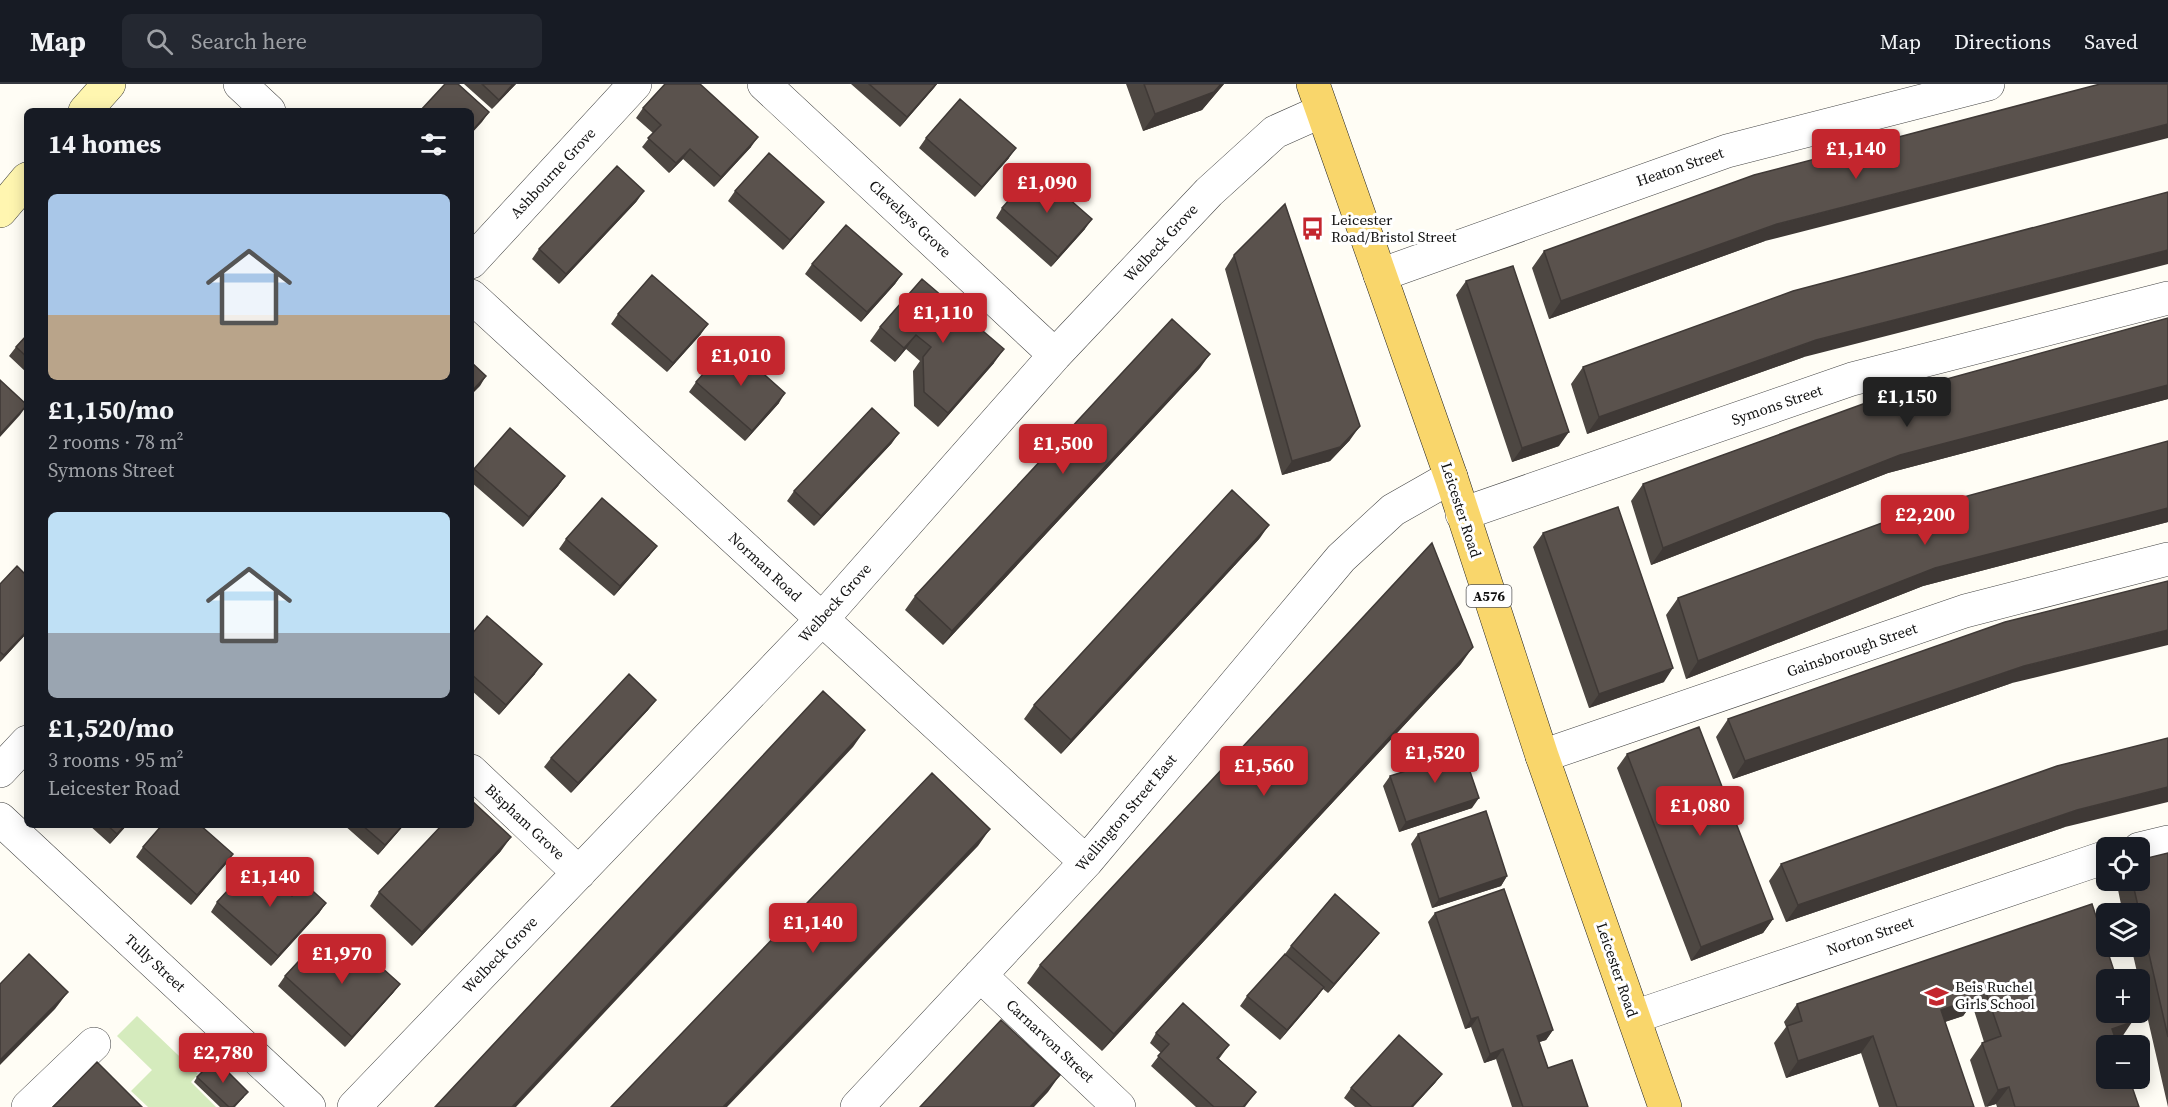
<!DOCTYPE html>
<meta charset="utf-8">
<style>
body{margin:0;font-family:"Source Serif 4",serif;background:#242831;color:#f1f3f6;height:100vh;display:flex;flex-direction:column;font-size:22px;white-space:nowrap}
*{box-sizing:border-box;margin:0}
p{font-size:20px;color:#9ea1a6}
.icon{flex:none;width:33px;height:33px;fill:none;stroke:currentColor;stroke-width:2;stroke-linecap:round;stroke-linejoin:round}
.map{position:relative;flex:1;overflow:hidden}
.panel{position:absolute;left:24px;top:24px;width:450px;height:720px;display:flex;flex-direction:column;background:#171b24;border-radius:9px;box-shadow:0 3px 15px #0003}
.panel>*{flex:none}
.controls{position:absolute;left:2096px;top:753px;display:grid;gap:12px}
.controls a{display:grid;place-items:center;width:54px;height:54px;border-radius:9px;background:#171b24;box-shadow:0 3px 15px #0003;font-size:30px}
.price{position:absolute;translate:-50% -51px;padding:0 14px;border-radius:6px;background:#c4262e;color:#fff;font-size:20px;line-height:39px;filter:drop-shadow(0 2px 3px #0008)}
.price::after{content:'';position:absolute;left:50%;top:36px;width:18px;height:14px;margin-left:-9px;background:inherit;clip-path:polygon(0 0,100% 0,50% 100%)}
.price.on{background:#222;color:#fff}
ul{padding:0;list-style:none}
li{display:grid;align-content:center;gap:12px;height:318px;padding:0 24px}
li span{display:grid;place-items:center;height:186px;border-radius:9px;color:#555}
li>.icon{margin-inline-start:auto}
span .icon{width:108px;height:108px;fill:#fffc;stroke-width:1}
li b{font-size:26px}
h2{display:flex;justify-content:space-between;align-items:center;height:72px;padding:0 24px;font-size:26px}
header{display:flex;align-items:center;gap:36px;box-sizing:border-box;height:84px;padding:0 30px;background:#171b24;border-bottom:2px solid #363941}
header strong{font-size:28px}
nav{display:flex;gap:33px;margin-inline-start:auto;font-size:21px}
.search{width:420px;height:54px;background:#242831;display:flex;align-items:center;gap:15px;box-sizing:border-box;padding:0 21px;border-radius:9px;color:#9ea1a6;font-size:22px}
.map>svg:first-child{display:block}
.green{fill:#d5ebbd}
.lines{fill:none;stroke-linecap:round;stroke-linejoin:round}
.street-casing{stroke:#444;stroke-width:34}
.secondary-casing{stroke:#333;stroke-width:34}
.primary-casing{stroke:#222;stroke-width:34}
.street{stroke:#fff;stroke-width:33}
.secondary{stroke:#fff6b0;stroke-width:33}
.primary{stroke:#f9d66b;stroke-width:33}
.wall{fill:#4d4742}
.shaded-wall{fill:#3f3936}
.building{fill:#5a524d;stroke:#3f3936;stroke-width:1.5}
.labels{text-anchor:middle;stroke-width:6;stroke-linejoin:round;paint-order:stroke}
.shield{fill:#fff;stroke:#585858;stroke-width:1.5}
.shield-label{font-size:14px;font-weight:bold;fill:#111}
.street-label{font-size:15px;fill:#111;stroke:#fff}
.poi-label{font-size:15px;fill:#111;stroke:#fff;text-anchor:start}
</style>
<header>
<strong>Map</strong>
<div class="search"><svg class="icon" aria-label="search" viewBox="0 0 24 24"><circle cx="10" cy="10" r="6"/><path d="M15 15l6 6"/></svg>Search here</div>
<nav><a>Map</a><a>Directions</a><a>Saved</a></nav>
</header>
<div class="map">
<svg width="2168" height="1023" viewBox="0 0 2168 1023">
<rect width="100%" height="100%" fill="#fffdf5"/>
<path class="green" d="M137,932L198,990L191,998L216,1023H148L131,1007L152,986L117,952Z"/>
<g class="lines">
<defs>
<path id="street" d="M240,0L269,27
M764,0L1055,271
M471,178L635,0
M1380,191L1727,67L1988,0
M471,212L1086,778
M1462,430L1852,295L2168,214
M1542,672L1965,527L2168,475
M0,687L27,658
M471,687L579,789
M0,735L309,1023
M2139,765L2168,758
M980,891L1119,1023
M1634,933L2106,773
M28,1023L94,960
M354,1023L822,535L1055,271L1209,108L1275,48L1322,27
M857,1023L1086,778L1341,474L1393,426L1451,393"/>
<path id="secondary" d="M85,27L109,0
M0,127L27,95"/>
<path id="primary" d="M1313,0L1451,393L1542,672L1665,1023"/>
</defs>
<use href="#street" class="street-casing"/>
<use href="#secondary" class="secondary-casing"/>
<use href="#primary" class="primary-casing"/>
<use href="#street" class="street"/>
<use href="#secondary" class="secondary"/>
<use href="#primary" class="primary"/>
</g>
<path class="wall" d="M464,0H516L492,25Z
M851,0H937L900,43Z
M1126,0H1224L1202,26L1143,47Z
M643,24L751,63L714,103L683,75L669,89L642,63L653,49L636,34Z
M926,54L1009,74L975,113L919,64Z
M735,107L817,127L783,166L728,117Z
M637,117L559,200L532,175L539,165Z
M1002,124L1085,145L1051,183L996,134Z
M1765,157L1549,235L1532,184L1544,167Z
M1234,171L1350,356L1330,377L1282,391L1225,185Z
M812,180L902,190L895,200L861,238L805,190Z
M922,195L994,279L938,343L914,322L913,287L920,277L906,265L895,278L870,257L880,243Z
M1466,197L1559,362L1512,378L1456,211Z
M618,230L701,250L667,288L611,240Z
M2168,234V315L1888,389L1651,481L1631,417L1643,400Z
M27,251V289L9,272L16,263Z
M1804,273L1587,350L1571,300L1583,283Z
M1200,284L943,561L905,526L915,512Z
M696,298L779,319L745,357L689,308Z
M2168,357V438L1923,502L1686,595L1666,531L1678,514Z
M892,359L814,442L787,417L794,407Z
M474,385L565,392L558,402L523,443L471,398V390Z
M1543,449L1664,598L1589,624L1533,463Z
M1260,454L1061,670L1024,635L1034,621Z
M566,455L650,471L614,512L559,465Z
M0,500L27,549L0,578Z
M471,551L535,590L499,631L471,606Z
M1461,580L1102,967L1027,899L1040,881Z
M2012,599L1733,695L1716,653L1728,635Z
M649,625L571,709L544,683L551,674Z
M1627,670L1773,835L1763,849L1691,877L1617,684Z
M1410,678L1472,724L1399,748L1383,702L1390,692L1403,688Z
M89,741H127L110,760Z
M344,741H404L378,771Z
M2065,743L1786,838L1769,797L1781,780Z
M1418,750L1507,792L1501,802L1432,824L1411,760Z
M143,763L226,780L191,821L136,773Z
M501,767L412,862L370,822L379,808Z
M2168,769V1023L2131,862H2139V830H2123L2116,796H2139Z
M292,812L326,819L319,829L271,882L211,828L217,818Z
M2092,820L2120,956L2116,957L2139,1023H1997L1996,1020L1985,1023L1970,976L1982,959L1984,958L1972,920L1963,932L1945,938L1974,1023H1879L1861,969L1786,994L1774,959L1786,943L1784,938L1797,920Z
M1435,829L1553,946L1546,956L1539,958L1548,984L1588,1023H1512L1496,975L1484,979L1471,943L1465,945L1428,838Z
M1372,858L1328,909L1323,905L1317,913L1280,956L1240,922L1247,912L1285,870L1291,862Z
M285,892L400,900L393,909L345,963L278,902Z
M1156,949L1229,961L1219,975L1256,1008L1245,1023H1196L1151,982L1161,969L1150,959Z
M1442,990L1435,999L1413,1023H1355L1344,1014L1351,1004Z
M197,993L244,1013L235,1023H220L194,998Z"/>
<path class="shaded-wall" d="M513,0H516L492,25L499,16Z
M936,0H937L934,4L900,43L907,33Z
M1221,0H1224L1202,26L1143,47L1155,30Z
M489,28L482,38L471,50V48Z
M2168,40V54L1765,157L1549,235L1561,217L1777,140Z
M758,53L751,63L714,103L721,93Z
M1016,64L1009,74L975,113L982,103Z
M690,65L683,75L669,89L676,79Z
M644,107L637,117L559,200L566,190Z
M824,118L817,127L783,166L790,156Z
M1092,135L1085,145L1051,183L1058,173Z
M2168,166V180L1804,273L1587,350L1599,333L1816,256Z
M902,190L895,200L861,238L867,228Z
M708,240L701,250L667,288L673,279Z
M916,251L906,265L895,278L904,264Z
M1004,265L994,279L938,343L948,329Z
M1210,270L1200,284L943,561L952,547Z
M486,292L480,302L471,311V308Z
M2168,301V315L1888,389L1651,481L1663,464L1900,371Z
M785,309L779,319L745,357L752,347Z
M27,321L20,331L0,353V350Z
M1360,342L1350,356L1330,377L1282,391L1292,377Z
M1569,348L1559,362L1512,378L1522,364Z
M899,349L892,359L814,442L821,432Z
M565,392L558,402L523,443L529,433Z
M2168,424V438L1923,502L1686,595L1698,577L1935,484Z
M1269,441L1260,454L1061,670L1071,656Z
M657,462L650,471L614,512L620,502Z
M2168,546V561L2012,599L1733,695L1745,677L2024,582Z
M27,547V549L0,578L4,571Z
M1473,563L1461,580L1102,967L1114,950Z
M542,580L535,590L499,631L506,621Z
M1673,584L1664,598L1589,624L1599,610Z
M656,616L649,625L571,709L578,699Z
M865,646L853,663L516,1023H512Z
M2168,703V718L2065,743L1786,838L1798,821L2077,726Z
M1479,714L1472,724L1399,748L1406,738Z
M125,741H127L110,760L117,750Z
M403,741H404L378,771L385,761Z
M990,745L978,762L727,1023H723Z
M511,753L501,767L412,862L422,848Z
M233,770L226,780L191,821L197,811Z
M1507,792L1501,802L1432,824L1439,815Z
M326,819L319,829L271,882L278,872Z
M1773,835L1763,849L1691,877L1701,863Z
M1379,849L1372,858L1328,909L1334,900Z
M400,900L393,909L345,963L352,953Z
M1324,903L1317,913L1280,956L1287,946Z
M1984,903L1963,932L1929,943L1941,926L1973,907Z
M68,908L55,925L0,981V976Z
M1478,933L1471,943L1465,945L1471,935Z
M2132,938L2120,956L2100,962L2112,945Z
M1553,946L1546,956L1530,961L1537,952Z
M1873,952L1861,969L1786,994L1798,977Z
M1503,965L1496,975L1484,979L1490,970Z
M1442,990L1435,999L1413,1023H1411Z
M1060,991L1048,1008L1034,1023H1030Z
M2009,1003L1996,1020L1986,1023L1998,1006Z"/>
<path class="building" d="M445,0H458L489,28L471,48V27H420Z
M482,0H513L499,16Z
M665,0H700L758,53L721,93L690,65L676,79L648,54L661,41L643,24Z
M869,0H936L907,33Z
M1144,0H1221L1214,8L1155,30Z
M2100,0H2168V40L1777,140L1561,217L1544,167L1754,91Z
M960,15L1016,64L982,103L926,54Z
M769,69L824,118L790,156L735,107Z
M617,82L644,107L566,190L539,165Z
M1036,86L1092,135L1058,173L1002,124Z
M2168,108V166L1816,256L1599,333L1583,283L1793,207Z
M1285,120L1360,342L1340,363L1292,377L1234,171Z
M846,141L902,190L867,228L812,180Z
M1513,182L1569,348L1522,364L1466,197Z
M652,191L708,240L673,279L618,230Z
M922,195L1004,265L948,329L924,308L923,273L931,263L916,251L904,264L880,243Z
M2168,234V301L1900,371L1663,464L1643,400L1885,312Z
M1172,235L1210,270L952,547L915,512Z
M27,251V273L16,263Z
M730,260L785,309L752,347L696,298Z
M471,278L486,292L471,308Z
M0,296L27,321L0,350Z
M872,324L899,349L821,432L794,407Z
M510,344L565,392L529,433L474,385Z
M2168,357V424L1935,484L1698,577L1678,514L1920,425Z
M1232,406L1269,441L1071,656L1034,621Z
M602,414L657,462L620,502L566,455Z
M1618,423L1673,584L1599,610L1543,449Z
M1432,459L1473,563L1114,950L1040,881Z
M17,482L27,492V547L4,571L0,568V500Z
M2168,497V546L2024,582L1745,677L1728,635L2005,538Z
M487,532L542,580L506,621L471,590V551Z
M629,590L656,616L578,699L551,674Z
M823,607L865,646L512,1023H435Z
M1699,643L1773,835L1701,863L1627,670Z
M2168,654V703L2077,726L1798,821L1781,780L2057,682Z
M1461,661L1479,714L1406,738L1390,692L1412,685L1410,678Z
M932,689L990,745L723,1023H611Z
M471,716L511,753L422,848L379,808L442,741H471Z
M1486,727L1507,792L1439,815L1418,750Z
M107,741H125L117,750Z
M162,741H200L233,770L197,811L143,763Z
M362,741H403L385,761Z
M2168,769V953L2132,796H2139V776Z
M254,778L292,812L304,799L326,819L278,872L217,818Z
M1504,805L1553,946L1537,952L1548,984L1572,976L1588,1023H1523L1503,965L1490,970L1478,933L1471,935L1435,829Z
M1335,810L1379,849L1334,900L1291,862Z
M2092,820L2117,896H2106V928H2128L2132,938L2112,945L2118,962H2106V994H2129L2139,1023H2015L2009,1003L1998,1006L1982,959L2001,952L1984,903L1973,907L1976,914L1941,926L1974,1023H1897L1873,952L1798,977L1787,942L1802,937L1797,920Z
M322,852L359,887L371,874L400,900L352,953L285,892Z
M29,870L68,908L0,976V900Z
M1285,870L1324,903L1287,946L1247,912Z
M1183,919L1229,961L1217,974L1256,1008L1243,1023H1214L1158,972L1169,960L1156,949Z
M1001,936L1060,991L1030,1023H920Z
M1399,951L1442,990L1411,1023H1372L1351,1004Z
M215,975L248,1008L233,1023H229L197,993Z
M97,978L142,1023H53Z"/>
<defs>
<symbol id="bus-bare" viewBox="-9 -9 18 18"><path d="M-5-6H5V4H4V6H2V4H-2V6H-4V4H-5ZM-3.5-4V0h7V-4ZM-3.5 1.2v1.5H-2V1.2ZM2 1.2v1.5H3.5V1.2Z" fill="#c4262e" stroke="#fff" stroke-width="2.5" paint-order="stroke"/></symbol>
<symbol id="school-bare" viewBox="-9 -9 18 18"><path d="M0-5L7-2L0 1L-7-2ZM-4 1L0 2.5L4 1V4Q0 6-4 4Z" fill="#c4262e" stroke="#fff" stroke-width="2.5" paint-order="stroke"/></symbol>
</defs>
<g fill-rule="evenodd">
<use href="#bus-bare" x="1296" y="128" width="33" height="33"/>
<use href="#school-bare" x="1920" y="896" width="33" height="33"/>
</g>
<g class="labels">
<rect class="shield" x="1466.5" y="501" width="45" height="22" rx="4.5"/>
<g class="shield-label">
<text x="1489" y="517">A576</text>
</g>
<g class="street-label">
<text transform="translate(1680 83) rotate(-19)" y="5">Heaton Street</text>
<text transform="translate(553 89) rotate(-47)" y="5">Ashbourne Grove</text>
<text transform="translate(910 135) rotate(43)" y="5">Cleveleys Grove</text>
<text transform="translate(1161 159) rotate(-47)" y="5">Welbeck Grove</text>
<text transform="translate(1777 321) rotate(-19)" y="5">Symons Street</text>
<text transform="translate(1461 426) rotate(72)" y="5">Leicester Road</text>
<text transform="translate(765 483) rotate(43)" y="5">Norman Road</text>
<text transform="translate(835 519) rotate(-48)" y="5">Welbeck Grove</text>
<text transform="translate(1852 566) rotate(-19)" y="5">Gainsborough Street</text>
<text transform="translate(1126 729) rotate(-50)" y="5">Wellington Street East</text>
<text transform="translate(525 738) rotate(43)" y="5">Bispham Grove</text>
<text transform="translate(1870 852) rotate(-19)" y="5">Norton Street</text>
<text transform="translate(500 871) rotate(-46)" y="5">Welbeck Grove</text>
<text transform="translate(155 879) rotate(43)" y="5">Tully Street</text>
<text transform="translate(1617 886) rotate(71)" y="5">Leicester Road</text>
<text transform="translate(1050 957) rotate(43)" y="5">Carnarvon Street</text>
</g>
<g class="poi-label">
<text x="1331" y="141">Leicester<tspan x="1331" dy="17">Road/Bristol Street</tspan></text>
<text x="1955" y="908">Beis Ruchel<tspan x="1955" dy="17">Girls School</tspan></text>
</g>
</g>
</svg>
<div class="controls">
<a><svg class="icon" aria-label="locate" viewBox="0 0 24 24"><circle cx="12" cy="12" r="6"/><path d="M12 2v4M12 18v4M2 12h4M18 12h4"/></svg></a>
<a><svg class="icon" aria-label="layers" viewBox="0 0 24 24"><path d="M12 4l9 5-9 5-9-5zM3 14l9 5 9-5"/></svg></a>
<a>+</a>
<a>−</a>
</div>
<b class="price" style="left:1856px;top:96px">£1,140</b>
<b class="price" style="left:1047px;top:130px">£1,090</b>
<b class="price" style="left:943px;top:260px">£1,110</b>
<b class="price" style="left:741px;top:303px">£1,010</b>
<b class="price on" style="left:1907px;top:344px">£1,150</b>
<b class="price" style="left:1063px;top:391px">£1,500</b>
<b class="price" style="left:1925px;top:462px">£2,200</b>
<b class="price" style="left:1435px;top:700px">£1,520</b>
<b class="price" style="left:1264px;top:713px">£1,560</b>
<b class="price" style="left:1700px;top:753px">£1,080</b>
<b class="price" style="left:270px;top:824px">£1,140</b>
<b class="price" style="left:813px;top:870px">£1,140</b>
<b class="price" style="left:342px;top:901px">£1,970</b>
<b class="price" style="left:223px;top:1000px">£2,780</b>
<section class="panel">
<h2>14 homes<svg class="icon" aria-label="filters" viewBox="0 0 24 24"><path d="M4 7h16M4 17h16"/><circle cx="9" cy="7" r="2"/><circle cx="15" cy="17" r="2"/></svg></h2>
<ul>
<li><span style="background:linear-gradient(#a9c7e8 65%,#b9a48a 0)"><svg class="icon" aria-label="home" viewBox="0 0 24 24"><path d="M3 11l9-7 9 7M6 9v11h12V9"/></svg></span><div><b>£1,150/mo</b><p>2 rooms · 78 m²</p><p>Symons Street</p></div></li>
<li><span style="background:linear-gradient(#bfe0f5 65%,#9aa5b1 0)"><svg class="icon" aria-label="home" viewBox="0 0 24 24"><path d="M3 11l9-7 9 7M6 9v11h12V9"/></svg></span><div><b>£1,520/mo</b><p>3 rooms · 95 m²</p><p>Leicester Road</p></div></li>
</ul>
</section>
</div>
